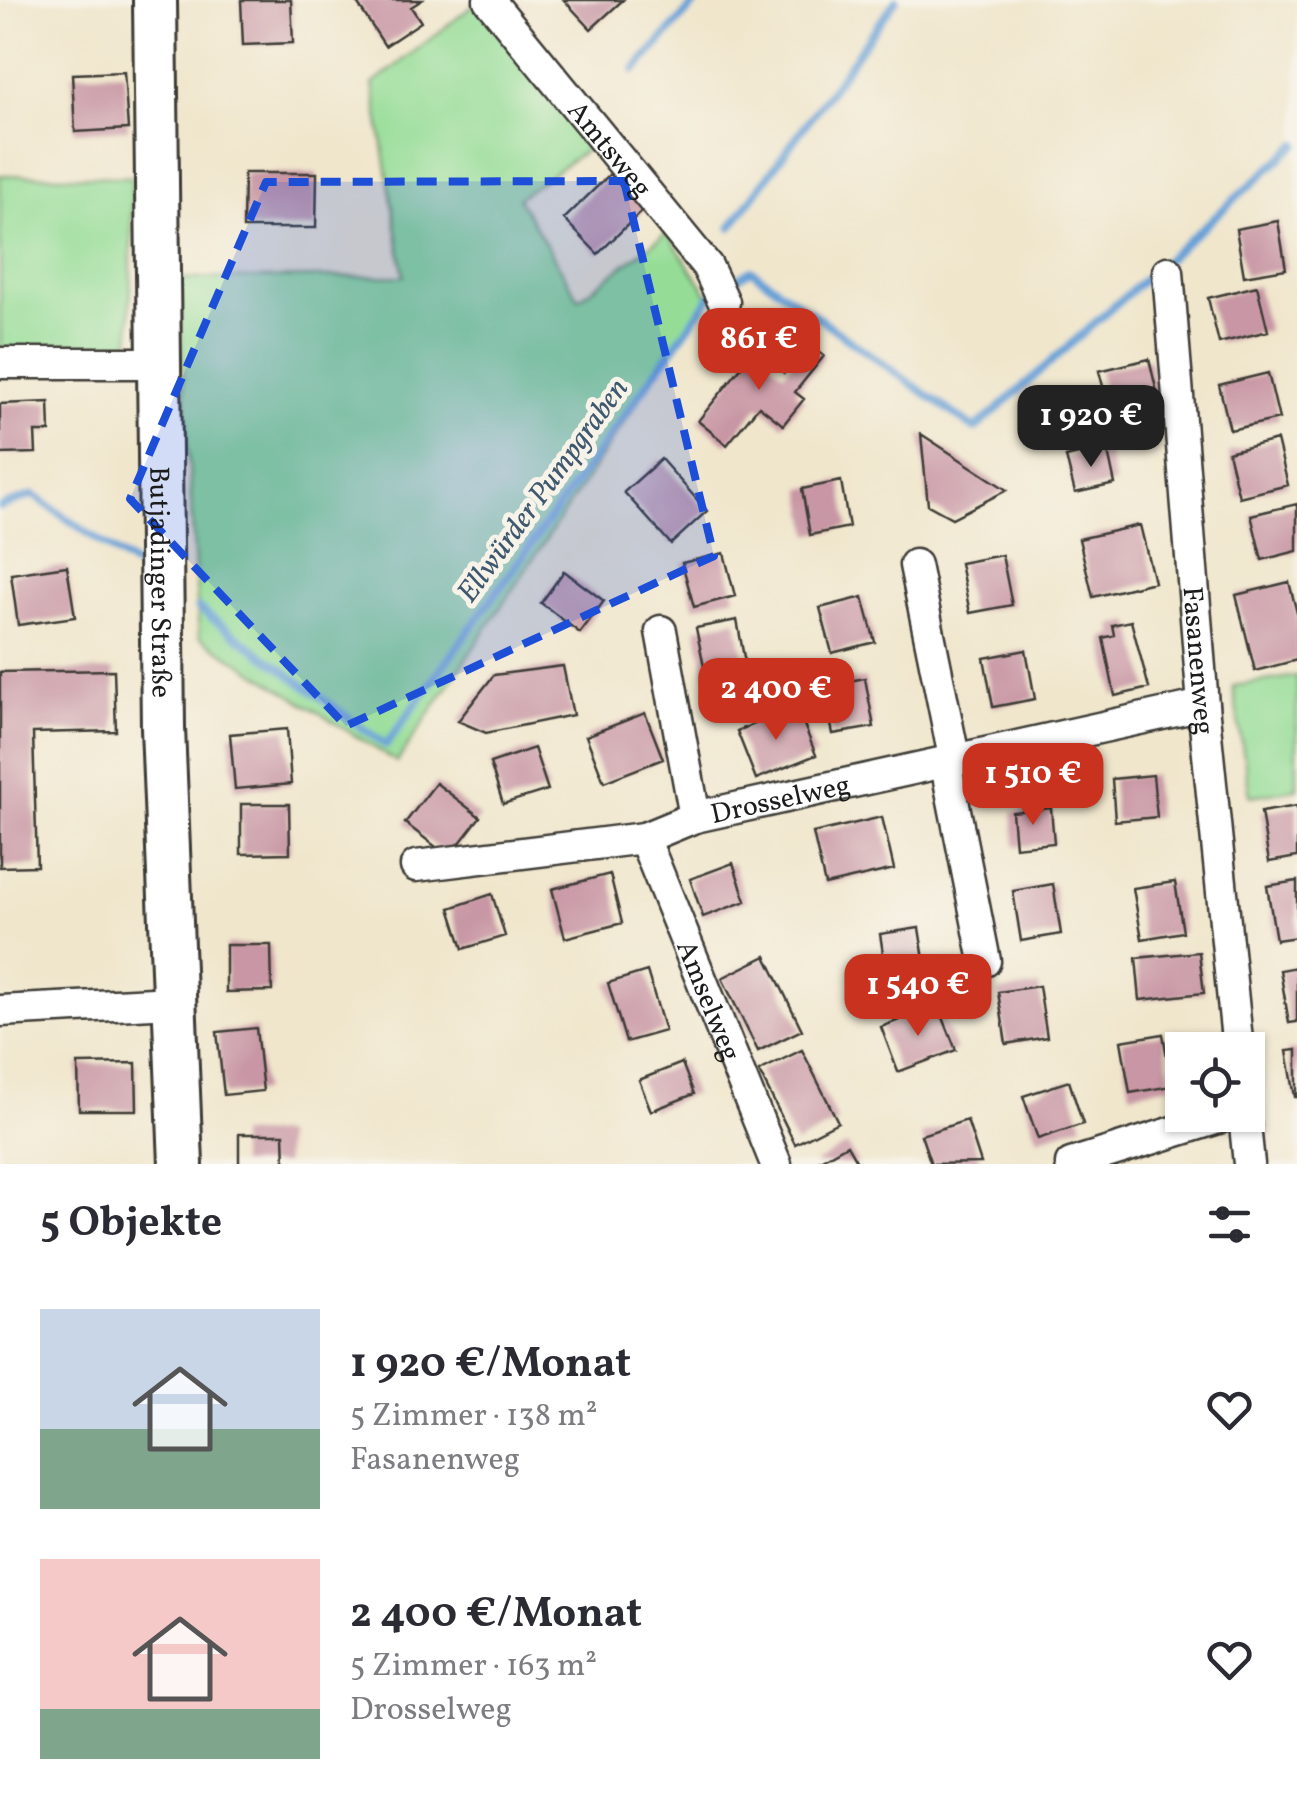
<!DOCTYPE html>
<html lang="de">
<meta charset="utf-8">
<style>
body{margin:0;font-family:Vollkorn,serif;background:#f2f2f3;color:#2b2b33;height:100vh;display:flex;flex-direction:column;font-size:38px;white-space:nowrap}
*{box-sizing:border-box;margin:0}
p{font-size:32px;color:#7c7c81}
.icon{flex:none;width:55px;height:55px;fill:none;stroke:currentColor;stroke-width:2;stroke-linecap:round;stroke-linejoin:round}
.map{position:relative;height:1164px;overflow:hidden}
.panel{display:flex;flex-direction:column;background:#fff;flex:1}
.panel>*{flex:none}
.buttons{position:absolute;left:1165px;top:1032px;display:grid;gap:20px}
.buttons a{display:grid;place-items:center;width:100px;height:100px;border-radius:0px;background:#fff;box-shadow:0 2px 8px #0004;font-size:50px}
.price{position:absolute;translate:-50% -85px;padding:0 22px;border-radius:20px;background:#c8321e;color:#fff;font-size:32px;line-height:65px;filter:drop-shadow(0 2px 5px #0008)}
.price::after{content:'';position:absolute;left:50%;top:60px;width:30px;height:22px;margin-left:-15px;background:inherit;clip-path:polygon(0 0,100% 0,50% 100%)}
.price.on{background:#222;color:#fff}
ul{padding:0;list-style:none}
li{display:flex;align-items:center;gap:30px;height:250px;padding:0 40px}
li span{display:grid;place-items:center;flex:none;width:280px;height:200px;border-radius:0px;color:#555}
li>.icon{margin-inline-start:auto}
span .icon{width:120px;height:120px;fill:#fffc;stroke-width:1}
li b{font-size:42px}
h2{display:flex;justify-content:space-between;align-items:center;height:120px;padding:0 40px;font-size:42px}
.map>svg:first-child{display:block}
.green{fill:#95dd97;stroke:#587c5a;stroke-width:2.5}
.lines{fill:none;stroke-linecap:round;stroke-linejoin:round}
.stream{stroke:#68a1d7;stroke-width:8}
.building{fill:#c896a4}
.street-casing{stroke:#3c3a36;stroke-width:35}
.secondary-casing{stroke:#3c3a36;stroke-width:48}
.street{stroke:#fff;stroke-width:30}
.secondary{stroke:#fff;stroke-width:42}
.marked{fill:#1d4ed8;fill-opacity:0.2;stroke:#1d4ed8;stroke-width:8;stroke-dasharray:20 12;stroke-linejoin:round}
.labels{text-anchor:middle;stroke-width:10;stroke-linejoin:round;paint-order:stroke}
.street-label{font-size:28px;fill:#1c1c1c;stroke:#f7f3e8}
.water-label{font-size:30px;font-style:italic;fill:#3e5870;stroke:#f7f3e8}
</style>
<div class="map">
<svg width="1297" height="1164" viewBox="0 0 1297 1164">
<rect width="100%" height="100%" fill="#f7f3e8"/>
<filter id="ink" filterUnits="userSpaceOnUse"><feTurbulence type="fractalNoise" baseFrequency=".01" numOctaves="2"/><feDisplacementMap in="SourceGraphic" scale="20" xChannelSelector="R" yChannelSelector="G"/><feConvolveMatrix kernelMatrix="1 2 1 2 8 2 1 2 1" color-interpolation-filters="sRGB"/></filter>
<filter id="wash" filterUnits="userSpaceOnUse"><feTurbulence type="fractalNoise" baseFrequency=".0048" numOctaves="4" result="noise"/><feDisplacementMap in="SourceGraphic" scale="40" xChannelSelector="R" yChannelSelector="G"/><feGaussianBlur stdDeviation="2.25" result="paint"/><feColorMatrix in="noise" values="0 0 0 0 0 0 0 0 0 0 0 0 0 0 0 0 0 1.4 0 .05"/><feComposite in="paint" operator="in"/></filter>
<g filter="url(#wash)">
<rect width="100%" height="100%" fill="#f0e6cc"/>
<path class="green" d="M480,0L604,137L518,198L579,299L667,233L709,296L397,762L199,637L178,279L404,276L373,84Z
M0,175L132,177L130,351L0,349Z
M1297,676V789L1250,796L1233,686Z"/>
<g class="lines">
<path class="stream" d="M635,70L698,0
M731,227L896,0
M725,286L751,270L975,429L1297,144
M0,507L33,495L135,566
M198,608L386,745L713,293"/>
</g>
<g id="blocks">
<path class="building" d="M241,0H291L293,43L243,45Z
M355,0H422L411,7L421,22L385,46Z
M564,0H623L591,29Z
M124,72L128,129L75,132L72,74Z
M616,168L650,203L598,254L564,219Z
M244,173H317L316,228H243Z
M1278,221L1286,269L1244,276L1236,229Z
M1257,286L1268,331L1219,343L1208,298Z
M808,343L824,356L795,392L804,399L783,425L759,406L727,445L698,421L755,350L784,373Z
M1149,359L1160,405L1111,417L1099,371Z
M1268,373L1279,419L1230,430L1219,385Z
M49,402L50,432H35L36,453L0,454V404Z
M921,434L1007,490L952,518L928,505Z
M1277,440L1288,485L1239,497L1228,452Z
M1107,447L1115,484L1075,493L1066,457Z
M661,459L707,511L671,544L624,492Z
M841,481L849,527L810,535L802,489Z
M1297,504V551L1262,560L1251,515Z
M1140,525L1154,582L1093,597L1079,539Z
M724,553L735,596L694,607L682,563Z
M1002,555L1012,605L970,613L960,563Z
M67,566L75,617L18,625L11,574Z
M564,571L604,601L580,633L541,603Z
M1289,582L1297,613V660L1255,671L1236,595Z
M863,597L875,642L832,653L820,608Z
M737,620L746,668L706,676L696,628Z
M1131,621L1149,688L1115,696L1103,638L1114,635L1112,625Z
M1026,650L1035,699L993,707L984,658Z
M563,666L573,715L486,733L458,721L494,675Z
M114,670L116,731L33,733L37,866L0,867V672Z
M865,678L874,727L833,734L823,686Z
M797,707L816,755L756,779L737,731Z
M645,713L663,759L604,782L586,736Z
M287,729L291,784L235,789L230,734Z
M534,748L548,790L503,804L490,763Z
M1153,775L1157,817L1115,821L1112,779Z
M436,783L480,817L449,857L405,823Z
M241,804H289L290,853L241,854Z
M1297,806V857L1269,862L1261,812Z
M1051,808L1054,843L1015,847L1012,812Z
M882,817L894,869L825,885L813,833Z
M733,863L746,901L703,917L690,879Z
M610,874L622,923L565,938L552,889Z
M1297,881V937L1276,940L1267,886Z
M1175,882L1183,932L1142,939L1133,888Z
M1053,884L1061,934L1021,941L1013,891Z
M492,894L505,936L463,949L450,908Z
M919,928L927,978L888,984L880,934Z
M226,945H271L272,991L226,992Z
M1199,952L1204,993L1140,1000L1136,958Z
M766,956L802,1030L758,1051L722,978Z
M1297,967V1022L1289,1023L1280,970Z
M647,971L665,1031L626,1042L608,983Z
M1039,986L1047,1037L1006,1044L998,992Z
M938,1005L956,1050L898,1072L881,1027Z
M256,1028L263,1091L224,1095L217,1032Z
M1163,1034L1172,1086L1130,1093L1121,1041Z
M802,1050L838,1122L795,1144L759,1071Z
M1297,1050V1097H1295L1287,1051Z
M136,1063L137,1110H79L78,1064Z
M682,1063L694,1094L651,1111L639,1080Z
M1069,1081L1083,1124L1038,1139L1023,1096Z
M967,1120L981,1163L931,1164L921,1135Z
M239,1134H284L285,1164H239Z
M847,1145L858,1164H813Z"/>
</g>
</g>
<g filter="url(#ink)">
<use href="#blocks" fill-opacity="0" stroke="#3c3a36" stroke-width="2.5"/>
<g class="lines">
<defs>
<g id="street">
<path id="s1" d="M489,0L707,266L724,302"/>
<path id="s2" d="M1168,272L1203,705L1238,1050"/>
<path d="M0,363H158"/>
<path d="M915,565L955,762"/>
<path d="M661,631L695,817"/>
<path d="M946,765L985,961"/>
<path id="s3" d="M644,838L776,1164"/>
<path id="s4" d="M416,866L644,838L695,817L1203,705"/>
<path d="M0,1011L172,1002"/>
<path d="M1244,1115L1249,1164"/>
<path d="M1071,1164L1228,1115"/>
</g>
<g id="secondary">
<path id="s5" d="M155,0L163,728L181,1164"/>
</g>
</defs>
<use href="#street" class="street-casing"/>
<use href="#secondary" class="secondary-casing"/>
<use href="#street" class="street"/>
<use href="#secondary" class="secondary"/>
</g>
</g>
<path class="marked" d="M624,181L714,556L346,726L130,499L266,182Z"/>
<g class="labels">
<g class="street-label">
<text dy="10" stroke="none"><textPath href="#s1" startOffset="192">Amtsweg</textPath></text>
<text dy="10" stroke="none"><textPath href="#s5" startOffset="582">Butjadinger Straße</textPath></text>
<text dy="10" stroke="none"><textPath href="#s2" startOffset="390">Fasanenweg</textPath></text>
<text dy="10" stroke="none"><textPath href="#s4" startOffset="372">Drosselweg</textPath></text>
<text dy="10" stroke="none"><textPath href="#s3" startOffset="175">Amselweg</textPath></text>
</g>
<g class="water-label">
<text transform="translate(542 490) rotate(-54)" y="10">Ellwürder Pumpgraben</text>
</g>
</g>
</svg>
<div class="buttons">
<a><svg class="icon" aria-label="locate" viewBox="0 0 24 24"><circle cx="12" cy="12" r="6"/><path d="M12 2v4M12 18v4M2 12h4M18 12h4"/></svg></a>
</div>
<b class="price" style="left:759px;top:393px">861 €</b>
<b class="price on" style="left:1091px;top:470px">1 920 €</b>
<b class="price" style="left:776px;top:743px">2 400 €</b>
<b class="price" style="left:1033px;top:828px">1 510 €</b>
<b class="price" style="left:918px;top:1039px">1 540 €</b>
</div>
<section class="panel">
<h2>5 Objekte<svg class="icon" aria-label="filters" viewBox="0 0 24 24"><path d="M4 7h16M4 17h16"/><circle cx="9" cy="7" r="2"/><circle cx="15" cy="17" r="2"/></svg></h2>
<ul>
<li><span style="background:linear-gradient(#c9d6e8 60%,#7fa58c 0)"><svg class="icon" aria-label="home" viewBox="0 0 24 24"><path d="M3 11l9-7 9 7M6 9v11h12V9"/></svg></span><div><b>1 920 €/Monat</b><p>5 Zimmer · 138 m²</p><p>Fasanenweg</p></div><svg class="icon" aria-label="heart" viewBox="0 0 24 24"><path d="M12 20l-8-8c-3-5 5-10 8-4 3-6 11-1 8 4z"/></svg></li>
<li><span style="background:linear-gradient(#f6c9c9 75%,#7fa58c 0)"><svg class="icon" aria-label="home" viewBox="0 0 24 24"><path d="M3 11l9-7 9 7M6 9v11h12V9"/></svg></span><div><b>2 400 €/Monat</b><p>5 Zimmer · 163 m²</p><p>Drosselweg</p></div><svg class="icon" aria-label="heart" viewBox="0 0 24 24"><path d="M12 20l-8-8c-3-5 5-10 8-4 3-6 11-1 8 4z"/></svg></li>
</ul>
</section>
